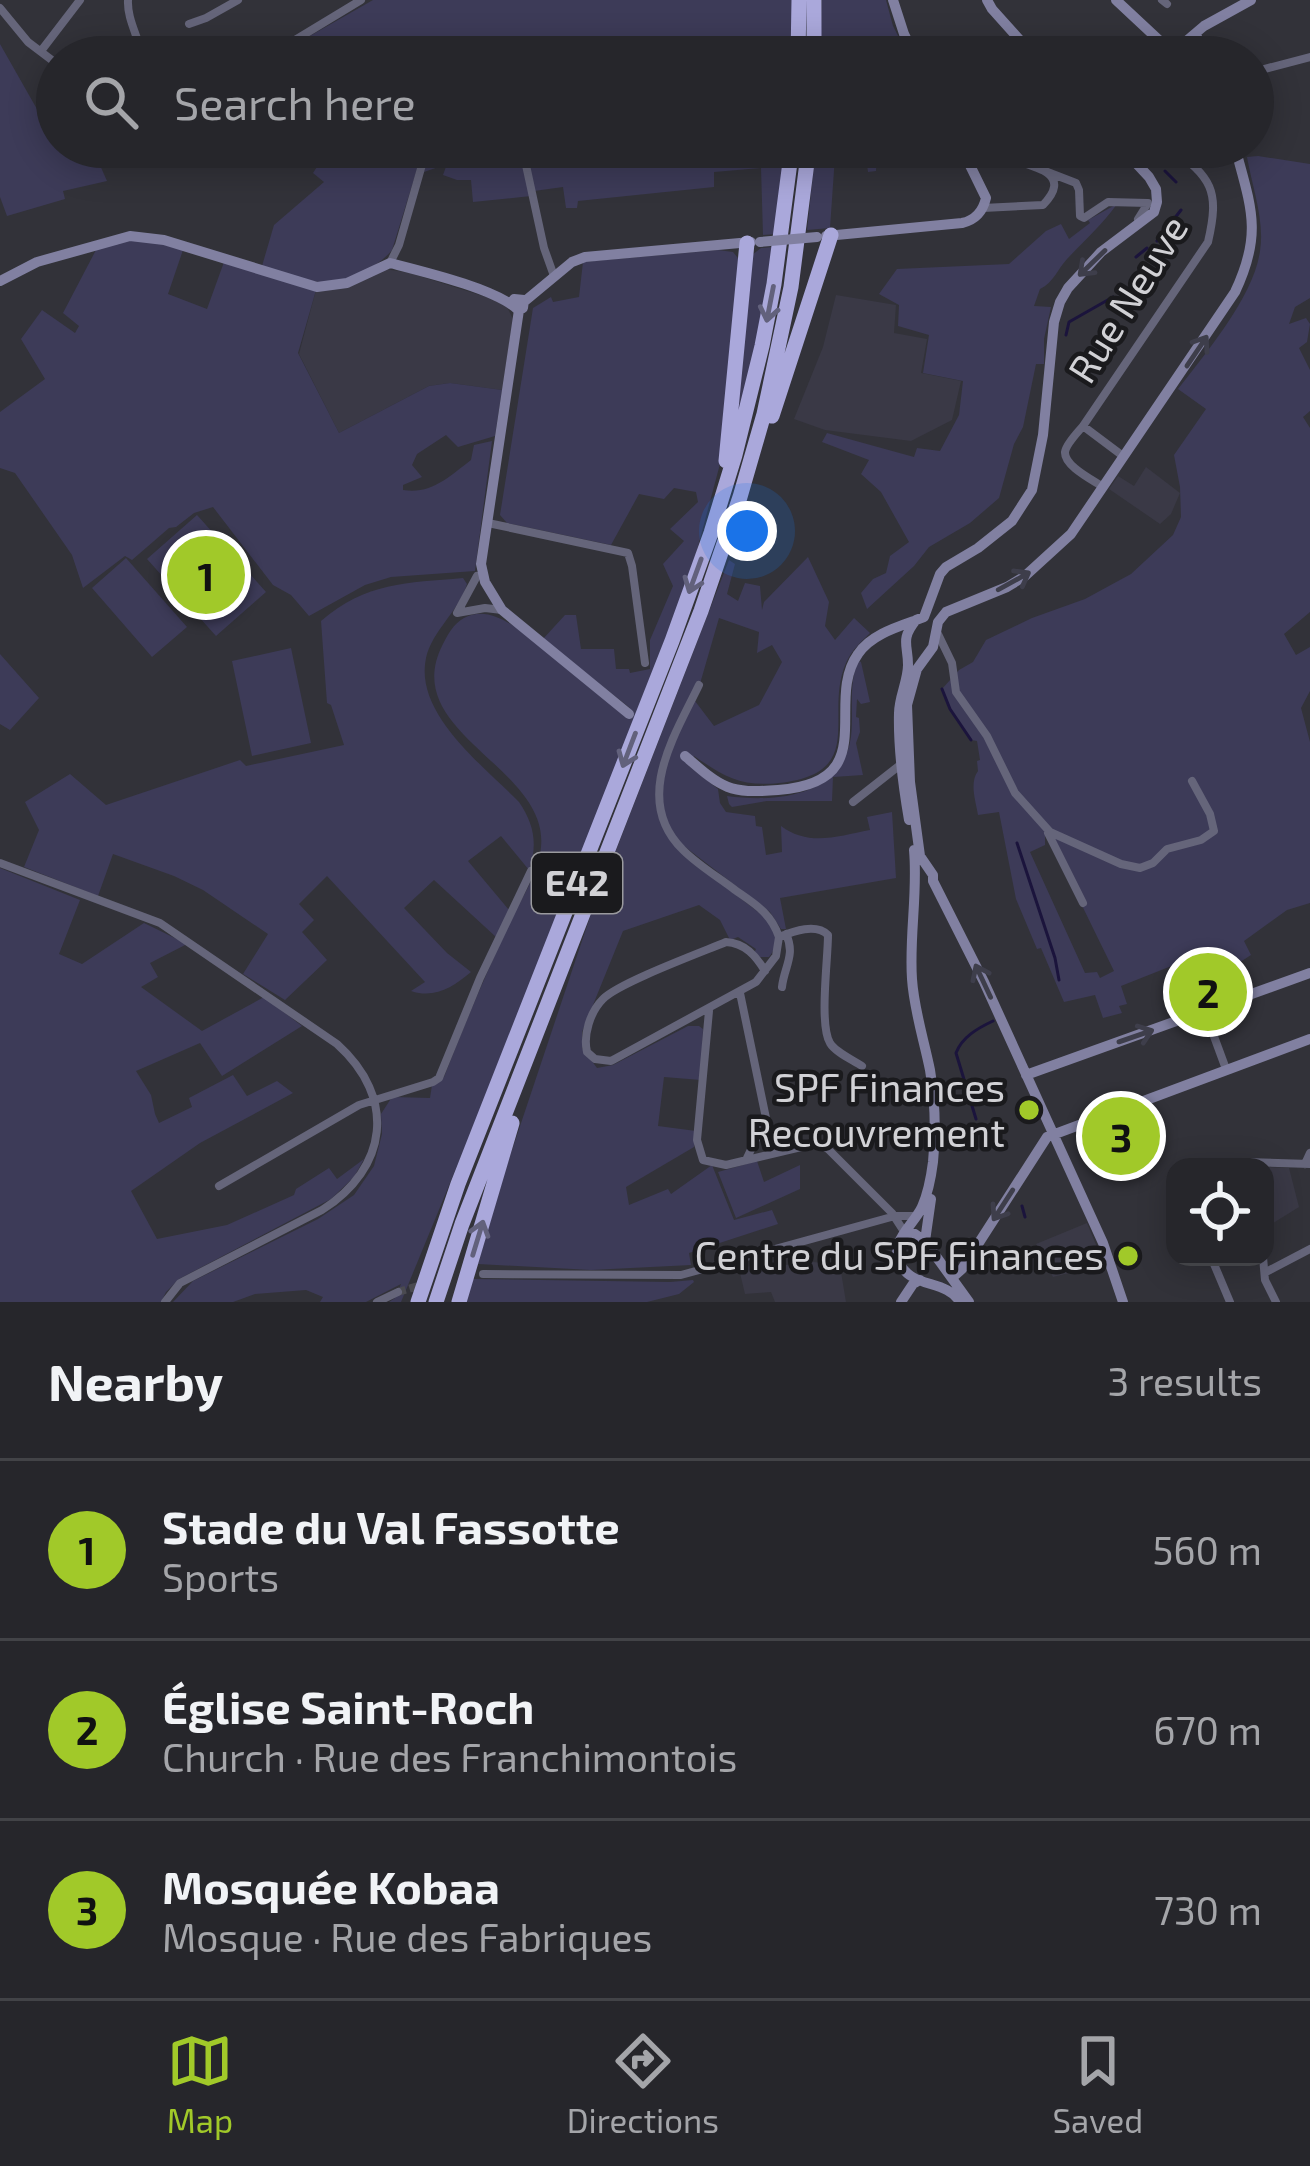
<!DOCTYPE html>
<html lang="en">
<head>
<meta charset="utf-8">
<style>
  :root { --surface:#26262b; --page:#323237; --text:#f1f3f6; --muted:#a4a5a9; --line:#424347; --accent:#a1c929 }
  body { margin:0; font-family:"Exo 2",sans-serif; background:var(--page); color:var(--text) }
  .controls { position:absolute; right:36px; bottom:36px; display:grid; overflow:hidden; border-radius:24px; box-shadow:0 6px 30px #0003 }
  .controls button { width:108px; height:108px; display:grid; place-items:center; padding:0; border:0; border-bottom:3px solid var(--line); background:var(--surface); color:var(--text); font:60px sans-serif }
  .you { position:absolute; left:747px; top:531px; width:42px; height:42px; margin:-30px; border:9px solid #fff; border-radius:50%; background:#1a73e8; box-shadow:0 0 0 18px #1a73e833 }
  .badge { display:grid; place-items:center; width:78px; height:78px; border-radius:50%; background:var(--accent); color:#111; font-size:39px; font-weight:700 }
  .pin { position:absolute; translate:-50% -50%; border:6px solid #fff; box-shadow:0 3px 12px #0006 }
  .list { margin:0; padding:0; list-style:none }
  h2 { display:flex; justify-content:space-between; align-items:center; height:156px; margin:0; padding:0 48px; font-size:51px }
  h2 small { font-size:39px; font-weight:400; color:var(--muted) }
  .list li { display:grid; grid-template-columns:78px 1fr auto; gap:36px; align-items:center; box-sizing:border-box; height:180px; padding:0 48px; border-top:3px solid var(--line) }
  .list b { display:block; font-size:45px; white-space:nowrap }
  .list p { margin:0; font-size:39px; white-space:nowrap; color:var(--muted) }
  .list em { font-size:39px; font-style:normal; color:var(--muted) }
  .icon { flex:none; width:66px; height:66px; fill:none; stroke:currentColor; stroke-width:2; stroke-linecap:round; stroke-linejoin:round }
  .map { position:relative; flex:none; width:1310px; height:1302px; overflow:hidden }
  .search { position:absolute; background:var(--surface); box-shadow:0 6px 30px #0003; left:36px; right:36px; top:36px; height:132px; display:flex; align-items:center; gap:30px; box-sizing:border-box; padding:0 42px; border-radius:66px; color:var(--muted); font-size:45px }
  .sheet { height:696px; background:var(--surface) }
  nav { display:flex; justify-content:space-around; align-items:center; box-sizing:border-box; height:168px; border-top:3px solid var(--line); background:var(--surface); font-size:33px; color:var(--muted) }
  nav a { display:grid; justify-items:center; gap:6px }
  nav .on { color:var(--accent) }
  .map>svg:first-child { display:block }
  .built { fill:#3a3946 }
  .green { fill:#3d3b58; fill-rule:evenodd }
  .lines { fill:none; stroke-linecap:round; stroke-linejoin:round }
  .stream { stroke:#1b143c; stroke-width:3 }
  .street-tunnel { stroke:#4a4a50; stroke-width:8; stroke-dasharray:8 4; stroke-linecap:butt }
  .street { stroke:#65657a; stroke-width:8 }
  .secondary { stroke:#8180a1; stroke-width:10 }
  .highway { stroke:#aaa8db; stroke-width:15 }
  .secondary-bridge { stroke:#8180a1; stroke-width:10 }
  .oneway { stroke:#3e3e4b }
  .oneway2 { stroke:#62617c }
  .poi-dot { fill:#a1c929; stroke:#1a1a1d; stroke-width:4.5 }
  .labels { text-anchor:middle; stroke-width:9; stroke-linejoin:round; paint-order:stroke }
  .shield { fill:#1a1a1d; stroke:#9a9a9e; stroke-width:3 }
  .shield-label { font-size:36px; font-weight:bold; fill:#d1d1d5 }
  .street-label { font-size:39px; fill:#d1d1d5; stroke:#1a1a1d }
  .poi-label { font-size:39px; fill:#d1d1d5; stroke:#1a1a1d; text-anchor:end }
</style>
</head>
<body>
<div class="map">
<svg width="1310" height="1302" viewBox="0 0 1310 1302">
  <rect width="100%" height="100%" fill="#323239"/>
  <path class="built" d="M385 269 410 273 505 303 513 319 502 390 450 383 429 386 339 433 299 354 316 290Z
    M836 295 896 305 894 333 927 339 921 373 961 381 952 420 911 441 825 430 794 419 823 347Z
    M1146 467 1180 493 1171 514 1160 524 1109 489 1118 476 1134 486Z
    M1265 1167 1289 1168 1299 1207 1265 1228Z
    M1087 1223 1104 1264 1053 1277 1036 1244Z
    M781 1258 785 1265 814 1262 840 1266 846 1302H775L771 1292 745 1294 739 1269Z"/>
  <path class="green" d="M373 0H792V57H273Z
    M822 0H886L893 26 909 57H885L873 37 857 49 856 57H820Z
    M0 44 42 118 57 112V147H92L107 181 63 191 65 199 7 216 0 197Z
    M330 147H420L419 163 392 250C383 261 372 267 359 274 322 291 298 278 262 266L274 225 324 182 313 173Z
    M429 147H519L531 196 473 202 471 180H457L443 175 447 164 424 172Z
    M540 147H785L776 234 763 235 761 168 714 172V187L578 201 577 208H566L563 187 534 191 529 162 537 155Z
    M816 147H877L876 171 868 172 865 148 835 156 830 228 807 230Z
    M1258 156 1310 164V298L1295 307 1289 324 1306 318 1310 324 1307 342 1299 348 1310 370V411L1303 417 1310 428V612L1284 634 1296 655 1310 647V691L1301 708 1310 742V903L1287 910 1244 941 1251 955 1217 977 1194 973 1174 965 1121 986 1127 1004 1119 1006 1122 1013 1103 1018 1095 995 1064 1002 1041 948 1037 949 1016 899 999 812 978 815C976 802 969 783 978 771L977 761 980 760 977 741 971 740C960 724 947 707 942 689L959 670 973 662 986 640 1032 618 1085 599 1131 574 1173 535 1181 517 1180 487 1174 455 1206 409 1178 389C1206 353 1254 296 1260 251 1265 221 1252 186 1247 157ZM1045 830 1114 971 1100 978 1097 972 1085 973 1030 852 1045 845Z
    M1117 204C1102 225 1085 240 1067 259 1057 270 1054 282 1040 289L1034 306 1051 307 1044 339V364H1036L1023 427 1014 444 999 498 970 523 929 547 914 566 867 609 861 593 873 579 886 573 890 556 909 542 881 492 861 474 869 460 822 442 827 433 914 457 917 448 940 451 959 415 963 381 923 373 929 335 898 326 899 305 879 294 897 269 1009 264 1046 231 1061 224 1069 239 1090 223 1088 220Z
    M124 241H151L183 250 168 294 207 309 224 262 316 290 298 353 339 433 429 386 450 383 502 390 495 436 458 447 446 435 417 454 412 465 422 477 403 485V490C431 495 450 476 471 460L474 445 492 441 475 571 391 577 365 585 309 616 291 595 273 585 213 507 194 513 176 527 169 528 132 560 125 556 83 588 72 555 15 473 0 468V412L45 379 21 339 42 310 75 333 79 326 63 313 97 248Z
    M773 247 754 356 733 439 752 255 761 248Z
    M718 250 733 252 742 263 724 449 696 554 674 617 508 1042 401 1302H389L395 1298 401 1284 366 1302H320L323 1297 306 1290 255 1294 233 1302H173L193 1281 318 1219 354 1195 374 1166 382 1134 381 1114 392 1097 430 1098 432 1085 444 1077C464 1025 486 974 509 924 520 901 539 873 541 847 549 767 399 733 442 646 447 636 453 624 464 618 483 608 500 618 516 627L627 716 630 708 543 639 565 615H576L581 649H614L616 669H629L630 673 650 669V640L673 586 663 564 684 541 670 529 698 502 696 492 674 488 664 499 639 494 611 545 507 523 500 515 533 308 551 297 553 302 579 297 583 262Z
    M197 515 266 592 216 636 147 559Z
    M808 557 829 602 825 626 835 640 854 618 870 633C861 642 851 651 846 663 823 715 869 773 779 783 741 787 725 777 694 756L689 766 718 789 720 803 726 812 755 816 756 826 762 827 766 855 782 852 781 826C809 847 838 836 870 830L867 817 892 812 896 878 780 898 786 929H781L770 912 680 843 670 830 657 798 679 851 770 921C776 934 779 945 769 957H760L754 953 756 949 738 937 730 940 720 920 699 905 623 931 582 1032V1048L597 1068 613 1065 688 1026H699L703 1029 701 1080 664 1077 658 1126 696 1131 694 1147 626 1187 629 1205 668 1189 671 1194 712 1165 734 1220 772 1210 778 1224 689 1253 691 1265 591 1270 478 1264 504 1174 590 917 729 560 735 564 727 594 738 601 745 583 760 586 762 610 764 602ZM719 618 759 632 757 653 772 645 782 662 759 705 714 726 695 701Z
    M126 558 187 627 152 657 92 588Z
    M463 578 467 584C459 611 432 631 426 658 414 714 484 766 519 802 534 824 538 844 529 870L501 836 468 861 509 910 496 937 434 880 404 908 447 953 471 972C453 987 435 999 411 991L425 982 327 876 299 904 314 920 302 932 327 960 285 1000 243 974 268 934 203 890 174 876 113 854 98 896 24 867 39 830 25 802 70 774 106 805 240 760 246 766 344 745 331 705 327 703 321 621C366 582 407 583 463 578Z
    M291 648 311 743 252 756 232 661Z
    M0 654 39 698 10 730 0 724Z
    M858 661 861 662 870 702 861 704 857 699 856 717 859 718 860 732 856 743 863 775 833 777 832 801H767L732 807 729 804 727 796C777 803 842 796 851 737 854 711 848 685 858 661Z
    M0 868 80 900 59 954 82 964 144 923 187 944 150 963 158 977 141 987 202 1031 264 997 302 1026 222 1076 200 1043 136 1071 151 1095 155 1114 159 1123 192 1107 189 1098 233 1075 247 1096 277 1081 293 1093 200 1143 131 1191 157 1239 227 1225 294 1195 296 1189 329 1168 337 1179 364 1159 354 1177 331 1199 179 1279 166 1292 161 1302H0Z
    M757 1161 764 1182 800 1165V1189L736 1218 718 1172Z
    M473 1279 670 1282 693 1280 694 1282 679 1294 647 1302H466Z"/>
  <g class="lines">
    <path class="stream" d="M1165 171 1176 182
      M1157 241 1181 210
      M1136 257 1147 248
      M1066 335 1069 322 1113 297
      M942 689 950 709 971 740
      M1017 843 1055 958 1059 980
      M976 1119 956 1053C962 1037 978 1028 993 1021
      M1022 1206 1025 1217"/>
    <path class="street-tunnel" d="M398 1292 425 1284"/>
    <path class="street" d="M128 0C127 20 139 37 142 57
      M1162 0 1167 4
      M0 8 28 42 57 64
      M189 24 206 18 238 0
      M41 51 80 0
      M267 57 361 0
      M1253 72 1310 57
      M524 156 544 248 554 276
      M1045 171 1076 183 1079 190 1080 216 1084 218 1108 202 1148 203 1138 219
      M983 208 1043 205C1081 166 1012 164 993 154
      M390 263 399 245 424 158V147
      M1083 426 1208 242C1220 190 1212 178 1170 147
      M1103 487C1093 480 1064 466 1065 452 1066 444 1078 432 1083 426L1123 456
      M488 523 628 553 632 566 645 663
      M477 576 457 613 485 608 502 610
      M938 634 952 663 956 692 987 736 1015 793 1050 832 1121 864 1140 868 1153 863 1167 849 1201 840 1214 831 1210 814 1192 781
      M699 685C675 735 632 800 683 850 698 865 718 877 735 890 755 904 771 913 779 937
      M853 802 900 765
      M1048 833 1083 903
      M0 863 160 923 337 1044C397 1098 388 1168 322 1210L180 1283 165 1302
      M779 937C794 931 816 923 828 935 828 959 819 1025 830 1043 835 1052 853 1060 862 1066
      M765 971C756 956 745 943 726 942 702 952 618 983 603 999 590 1012 583 1035 587 1052L595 1059 611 1061 756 982 776 956 779 937
      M782 987C784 967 796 955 786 934
      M740 993 766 1118 747 1158
      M709 1011 697 1140 703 1160 726 1165 818 1143 828 1149 892 1213 905 1233
      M1205 1012 1226 1069
      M1305 1164 1310 1153
      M1238 1167 1246 1162 1310 1164
      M219 1186 359 1105 433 1082 439 1078 480 978 531 871
      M1211 1257 1230 1302
      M1263 1257 1265 1280 1276 1302
      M1266 1272 1310 1249
      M483 1274 681 1275 895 1216H916
      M377 1302 398 1292"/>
    <path class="secondary" d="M893 0 904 34 915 57
      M987 0 992 9 1035 57
      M1116 0 1177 57
      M1197 33 1196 47 1202 57
      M1164 43H1184L1204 26 1251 0
      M826 236 962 223C976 220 983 211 986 198L961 147
      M0 281 37 262 130 236 164 240 317 287 347 283 390 263C421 271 497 289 518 310L523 308 524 300 514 299
      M525 301 572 262 585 257 751 242
      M519 310 481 564 485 582 502 610 629 714
      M685 756C722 788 728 794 778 790 884 782 823 703 858 654 870 636 894 628 914 621
      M909 820C903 785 898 749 899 713 899 697 908 681 908 665 908 644 900 640 916 620L924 617 940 574 946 567 978 548 1012 521 1032 490 1043 435 1054 322 1060 302 1068 288 1101 252 1154 212 1157 202 1156 189 1149 177 1121 147
      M914 850C918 893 909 936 912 979 914 1010 924 1040 930 1070 935 1100 936 1132 933 1162 931 1178 928 1193 922 1207 913 1226 889 1241 900 1264 913 1289 946 1279 960 1302
      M1026 1075 1310 973
      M905 1233 915 1234 925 1241 969 1302
      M925 1241 931 1199
      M953 1277 962 1269 1047 1137 1310 1039
      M901 1302 913 1284 920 1280
      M1123 1302 1103 1243 984 982 933 881V875L920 856 910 782 907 705 917 669 933 647 938 622 946 612 1007 587 1025 576 1071 534 1235 292C1263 233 1251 207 1235 147"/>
    <path class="highway" d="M814 0V57
      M798 57 799 0
      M772 416 831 235
      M726 461 747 243
      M418 1302 458 1184 672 641 711 533 735 455 762 346 774 284 792 147
      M436 1302 462 1224 701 611 740 497 764 414 791 287 809 147
      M459 1302 512 1123"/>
    <path class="secondary-bridge" d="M760 242 817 237"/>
  </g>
  <defs><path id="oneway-shaft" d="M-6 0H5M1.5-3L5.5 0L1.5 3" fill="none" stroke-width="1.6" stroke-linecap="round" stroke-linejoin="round" transform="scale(3)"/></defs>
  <g class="oneway">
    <use href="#oneway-shaft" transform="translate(1092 263) rotate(136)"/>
    <use href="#oneway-shaft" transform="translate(1197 351) rotate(-56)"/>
    <use href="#oneway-shaft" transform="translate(1014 581) rotate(-29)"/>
    <use href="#oneway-shaft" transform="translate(983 981) rotate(-115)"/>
    <use href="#oneway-shaft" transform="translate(1136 1036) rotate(-19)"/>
    <use href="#oneway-shaft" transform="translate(1003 1205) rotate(123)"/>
  </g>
  <g class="oneway2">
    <use href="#oneway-shaft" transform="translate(770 304) rotate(101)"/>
    <use href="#oneway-shaft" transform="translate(695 576) rotate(110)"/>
    <use href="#oneway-shaft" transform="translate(629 750) rotate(111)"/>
    <use href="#oneway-shaft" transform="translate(478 1238) rotate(-73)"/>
  </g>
  <g class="poi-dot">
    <circle cx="1029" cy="1110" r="12"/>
    <circle cx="1128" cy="1256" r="12"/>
  </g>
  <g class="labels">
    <rect class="shield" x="532" y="853" width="90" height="60" rx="9"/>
    <g class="shield-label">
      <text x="577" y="896">E42</text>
    </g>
    <g class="street-label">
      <text transform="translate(1128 299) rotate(-58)" y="14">Rue Neuve</text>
    </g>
    <g class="poi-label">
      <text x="1005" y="1102">SPF Finances<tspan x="1005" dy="45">Recouvrement</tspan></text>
      <text x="1104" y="1270">Centre du SPF Finances</text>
    </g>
  </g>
</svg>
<div class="controls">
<button><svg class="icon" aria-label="locate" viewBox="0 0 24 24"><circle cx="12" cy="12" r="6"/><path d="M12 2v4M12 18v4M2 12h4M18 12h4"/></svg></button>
</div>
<div class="you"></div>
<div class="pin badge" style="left:206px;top:575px">1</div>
<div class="pin badge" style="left:1208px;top:992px">2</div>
<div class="pin badge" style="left:1121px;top:1136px">3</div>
<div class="search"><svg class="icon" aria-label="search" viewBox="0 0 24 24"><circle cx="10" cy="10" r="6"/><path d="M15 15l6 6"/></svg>Search here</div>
</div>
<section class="sheet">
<h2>Nearby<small>3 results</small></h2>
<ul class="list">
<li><span class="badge">1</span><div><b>Stade du Val Fassotte</b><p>Sports</p></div><em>560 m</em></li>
<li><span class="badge">2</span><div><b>Église Saint-Roch</b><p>Church · Rue des Franchimontois</p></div><em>670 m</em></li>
<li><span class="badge">3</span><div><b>Mosquée Kobaa</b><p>Mosque · Rue des Fabriques</p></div><em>730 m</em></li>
</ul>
</section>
<nav>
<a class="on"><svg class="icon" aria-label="map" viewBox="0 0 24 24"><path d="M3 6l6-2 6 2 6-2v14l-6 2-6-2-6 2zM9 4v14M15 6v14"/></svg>Map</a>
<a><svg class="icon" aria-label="directions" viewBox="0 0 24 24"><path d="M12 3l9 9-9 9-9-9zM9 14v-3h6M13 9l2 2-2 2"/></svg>Directions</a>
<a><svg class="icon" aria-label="saved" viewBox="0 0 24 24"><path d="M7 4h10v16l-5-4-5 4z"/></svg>Saved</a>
</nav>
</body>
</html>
